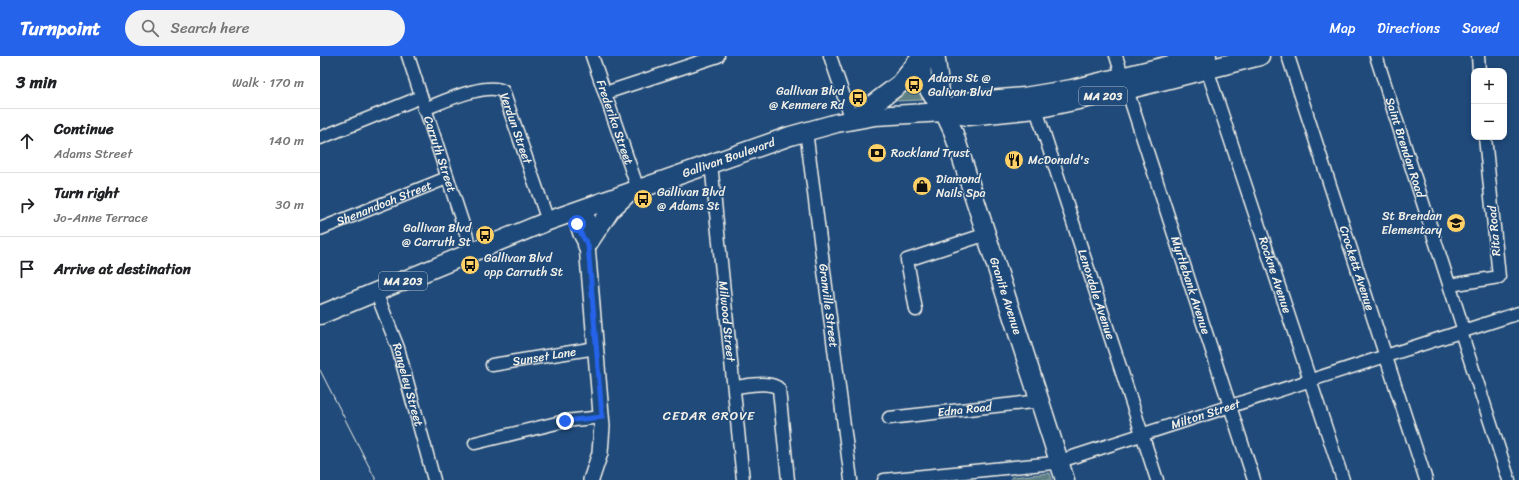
<!DOCTYPE html>
<html lang="en">
<head>
<meta charset="utf-8">
<style>
  :root { --surface:#fff; --page:#f2f2f2; --text:#202124; --muted:#757577; --line:#e0e0e0; --accent:#2563eb }
  body { margin:0; font-family:Sriracha,sans-serif; background:var(--page); color:var(--text) }
  .controls { position:absolute; right:12px; top:12px; display:grid; overflow:hidden; border-radius:8px; box-shadow:0 2px 6px #0003 }
  .controls button { width:36px; height:36px; display:grid; place-items:center; padding:0; border:0; border-bottom:1px solid var(--line); background:var(--surface); color:var(--text); font:20px sans-serif }
  .stop { position:absolute; width:12px; height:12px; margin:-9px; border:3px solid #2563eb; border-radius:50%; background:#fff }
  .stop.end { background:#2563eb; border-color:#fff; box-shadow:0 1px 4px #0008 }
  .list { margin:0; padding:0; list-style:none }
  h2 { display:flex; justify-content:space-between; align-items:center; height:52px; margin:0; padding:0 16px; font-size:17px }
  h2 small { font-size:13px; font-weight:400; color:var(--muted) }
  .list li { display:grid; grid-template-columns:26px 1fr auto; gap:12px; align-items:center; box-sizing:border-box; height:64px; padding:0 16px; border-top:1px solid var(--line) }
  .list b { display:block; font-size:15px; white-space:nowrap }
  .list p { margin:0; font-size:13px; white-space:nowrap; color:var(--muted) }
  .list em { font-size:13px; font-style:normal; color:var(--muted) }
  .icon { flex:none; width:22px; height:22px; fill:none; stroke:currentColor; stroke-width:2; stroke-linecap:round; stroke-linejoin:round }
  .map { position:relative; flex:none; width:1199px; height:424px; overflow:hidden }
  header { display:flex; align-items:center; gap:24px; box-sizing:border-box; height:56px; padding:0 20px; background:var(--accent); color:#fff }
  header strong { font-size:19px }
  nav { display:flex; gap:22px; margin-inline-start:auto; font-size:14px }
  .search { width:280px; height:36px; background:var(--page); display:flex; align-items:center; gap:10px; box-sizing:border-box; padding:0 14px; border-radius:22px; color:var(--muted); font-size:15px }
  main { display:flex }
  aside { flex:1; background:var(--surface) }
  .map>svg:first-child { display:block }
  .green { fill:#5f8185; stroke:#aab9b6 }
  .lines { fill:none; stroke-linecap:round; stroke-linejoin:round }
  .minor-casing { stroke:#f4f1e8; stroke-width:15 }
  .major-casing { stroke:#f4f1e8; stroke-width:18 }
  .highway-casing { stroke:#f4f1e8; stroke-width:21 }
  .minor { stroke:#1f4a7a; stroke-width:12 }
  .major { stroke:#1f4a7a; stroke-width:15 }
  .highway { stroke:#1f4a7a; stroke-width:18 }
  .tram { stroke:#f4f1e8; stroke-width:1 }
  .route { stroke:#2563eb; stroke-width:5 }
  .labels { text-anchor:middle; stroke-width:3; stroke-linejoin:round; paint-order:stroke }
  .shield { fill:#1f4a7a; stroke:#b4bfc7; stroke-width:1 }
  .shield-label { font-size:11px; font-weight:bold; fill:#f4f1e8 }
  .poi-label { font-size:12px; fill:#f4f1e8; stroke:#1f4a7a; text-anchor:start }
  .street-label { font-size:12px; fill:#f4f1e8; stroke:#1f4a7a }
  .neighbourhood-label { font-size:13px; letter-spacing:1px; fill:#f4f1e8; stroke:#1f4a7a }
</style>
</head>
<body>
<header>
<strong>Turnpoint</strong>
<div class="search"><svg class="icon" aria-label="search" viewBox="0 0 24 24"><circle cx="10" cy="10" r="6"/><path d="M15 15l6 6"/></svg>Search here</div>
<nav><a>Map</a><a>Directions</a><a>Saved</a></nav>
</header>
<main>
<aside>
<h2>3 min<small>Walk · 170 m</small></h2>
<ul class="list">
<li><svg class="icon" aria-label="ahead" viewBox="0 0 24 24"><path d="M12 20V5M6 11l6-6 6 6"/></svg><div><b>Continue</b><p>Adams Street</p></div><em>140 m</em></li>
<li><svg class="icon" aria-label="right" viewBox="0 0 24 24"><path d="M7 20v-9h11M14 6l5 5-5 5"/></svg><div><b>Turn right</b><p>Jo-Anne Terrace</p></div><em>30 m</em></li>
<li><svg class="icon" aria-label="arrive" viewBox="0 0 24 24"><path d="M6 21V4h12l-3 4 3 4H6"/></svg><div><b>Arrive at destination</b></div></li>
</ul>
</aside>
<div class="map">
<svg width="1199" height="424" viewBox="0 0 1199 424">
  <rect width="100%" height="100%" fill="#1f4a7a"/>
  <filter id="ink" filterUnits="userSpaceOnUse"><feTurbulence type="fractalNoise" baseFrequency=".025" numOctaves="2"/><feDisplacementMap in="SourceGraphic" scale="8" xChannelSelector="R" yChannelSelector="G"/><feConvolveMatrix kernelMatrix="1 2 1 2 8 2 1 2 1" color-interpolation-filters="sRGB"/></filter>
  <g filter="url(#ink)">
    <path class="green" d="M595 20 602 41 601 44 578 45 574 43Z
      M730 417 732 424H691V421Z"/>
    <g class="lines">
      <g class="minor-casing">
        <g id="minor">
          <path id="s1" d="M88 0 152 196"/>
          <path id="s2" d="M272 0 318 133"/>
          <path d="M510 0 532 64"/>
          <path id="s3" d="M796 0 934 424"/>
          <path id="s4" d="M968 0 1106 424"/>
          <path id="s5" d="M1056 0 1144 275"/>
          <path d="M1158 0 1159 15"/>
          <path id="s6" d="M887 13 1023 424"/>
          <path d="M285 37 398 0"/>
          <path id="s7" d="M104 53C123 46 165 26 183 35L228 165"/>
          <path id="s8" d="M716 53 837 424"/>
          <path id="s9" d="M486 75 531 424"/>
          <path d="M0 82 101 41"/>
          <path id="s10" d="M391 107 423 424"/>
          <path id="s11" d="M0 173 127 122"/>
          <path d="M1130 229 1179 221 1165 81"/>
          <path id="s12" d="M56 236 78 292 114 424"/>
          <path d="M596 254 587 204 667 178"/>
          <path d="M1141 276 1189 424"/>
          <path id="s13" d="M172 309 276 292"/>
          <path d="M415 331C426 330 450 324 459 333L468 424"/>
          <path id="s14" d="M569 362 721 345"/>
          <path d="M155 387 245 365 282 361"/>
          <path id="s15" d="M564 424 734 407 1199 257"/>
        </g>
      </g>
      <g class="major-casing">
        <path id="major" d="M605 0C599 27 607 36 624 56
          M617 0 624 56
          M265 152 270 176 267 189 282 370 280 397 271 424
          M254 156 261 178 267 189"/>
      </g>
      <g class="highway-casing">
        <g id="highway">
          <path id="s16" d="M624 56 633 75 745 424"/>
          <path d="M624 56 644 46 704 41 752 33 887 0"/>
          <path d="M536 61 580 28 602 0"/>
          <path d="M267 189 291 153 305 140"/>
          <path id="s17" d="M0 259 228 165 470 80 517 67 555 60 624 56 648 60 716 53 806 34 940 0"/>
        </g>
      </g>
      <use href="#minor" class="minor"/>
      <use href="#major" class="major"/>
      <use href="#highway" class="highway"/>
      <path class="tram" d="M0 314 56 424"/>
    </g>
  </g>
  <g class="lines" filter="url(#ink)">
    <path class="route" d="M245 365 282 361 268 189 261 178 257 168"/>
  </g>
  <defs>
    <g id="bus-disc" transform="scale(1)"><circle r="9.5" fill="#ffd166" stroke="#1f4a7a"/><path d="M-5-6H5V4H4V6H2V4H-2V6H-4V4H-5ZM-3.5-4V0h7V-4ZM-3.5 1.2v1.5H-2V1.2ZM2 1.2v1.5H3.5V1.2Z" fill="#111"/></g>
    <g id="bank-disc" transform="scale(1)"><circle r="9.5" fill="#ffd166" stroke="#1f4a7a"/><path d="M-6-4H6V4H-6ZM0-2.3a2.3 2.3 0 1 0 0 4.6a2.3 2.3 0 1 0 0-4.6Z" fill="#111"/></g>
    <g id="restaurant-disc" transform="scale(1)"><circle r="9.5" fill="#ffd166" stroke="#1f4a7a"/><path d="M-5-6h1v4h1v-4h1v4h1v-4h1v5L-1.5 .5V6h-2V.5L-5-1ZM5-6V6H3V1.5H1.5Q1.5-4 5-6Z" fill="#111"/></g>
    <g id="shop-disc" transform="scale(1)"><circle r="9.5" fill="#ffd166" stroke="#1f4a7a"/><path d="M-5-2.5h2.3a2.7 3.5 0 0 1 5.4 0H5L5.5 6h-11ZM-1.5-2.5h3a1.5 2.3 0 0 0-3 0Z" fill="#111"/></g>
    <g id="school-disc" transform="scale(1)"><circle r="9.5" fill="#ffd166" stroke="#1f4a7a"/><path d="M0-5L7-2L0 1L-7-2ZM-4 1L0 2.5L4 1V4Q0 6-4 4Z" fill="#111"/></g>
  </defs>
  <g fill-rule="evenodd">
    <use href="#bus-disc" x="594" y="29"/>
    <use href="#bus-disc" x="538" y="42"/>
    <use href="#bank-disc" x="557" y="97"/>
    <use href="#restaurant-disc" x="694" y="104"/>
    <use href="#shop-disc" x="602" y="130"/>
    <use href="#bus-disc" x="323" y="143"/>
    <use href="#school-disc" x="1136" y="167"/>
    <use href="#bus-disc" x="165" y="179"/>
    <use href="#bus-disc" x="150" y="209"/>
  </g>
  <g class="labels">
    <g class="shield">
      <rect x="759" y="31" width="48" height="18" rx="3"/>
      <rect x="59" y="216" width="48" height="18" rx="3"/>
    </g>
    <g class="shield-label">
      <text x="783" y="44">MA 203</text>
      <text x="83" y="229">MA 203</text>
    </g>
    <g class="poi-label">
      <text x="608" y="26">Adams St @<tspan x="608" dy="14">Galivan Blvd</tspan></text>
      <text x="524" y="39" text-anchor="end">Gallivan Blvd<tspan x="524" dy="14">@ Kenmere Rd</tspan></text>
      <text x="571" y="101">Rockland Trust</text>
      <text x="708" y="108">McDonald's</text>
      <text x="616" y="127">Diamond<tspan x="616" dy="14">Nails Spa</tspan></text>
      <text x="337" y="140">Gallivan Blvd<tspan x="337" dy="14">@ Adams St</tspan></text>
      <text x="1122" y="164" text-anchor="end">St Brendan<tspan x="1122" dy="14">Elementary</tspan></text>
      <text x="151" y="176" text-anchor="end">Gallivan Blvd<tspan x="151" dy="14">@ Carruth St</tspan></text>
      <text x="164" y="206">Gallivan Blvd<tspan x="164" dy="14">opp Carruth St</tspan></text>
    </g>
    <g class="street-label">
      <text dy="4" stroke="none"><textPath href="#s2" startOffset="70">Frederika Street</textPath></text>
      <text dy="4" stroke="none"><textPath href="#s7" startOffset="122">Verdun Street</textPath></text>
      <text dy="4" stroke="none"><textPath href="#s5" startOffset="96">Saint Brendan Road</textPath></text>
      <text dy="4" stroke="none"><textPath href="#s1" startOffset="103">Carruth Street</textPath></text>
      <text dy="4" stroke="none"><textPath href="#s17" startOffset="438">Gallivan Boulevard</textPath></text>
      <text dy="4" stroke="none"><textPath href="#s11" startOffset="69">Shenandoah Street</textPath></text>
      <text transform="translate(1174 175) rotate(-95)" y="4">Rita Road</text>
      <text dy="4" stroke="none"><textPath href="#s4" startOffset="223">Crockett Avenue</textPath></text>
      <text dy="4" stroke="none"><textPath href="#s6" startOffset="217">Rockne Avenue</textPath></text>
      <text dy="4" stroke="none"><textPath href="#s3" startOffset="241">Myrtlebank Avenue</textPath></text>
      <text dy="4" stroke="none"><textPath href="#s8" startOffset="195">Lenoxdale Avenue</textPath></text>
      <text dy="4" stroke="none"><textPath href="#s16" startOffset="194">Granite Avenue</textPath></text>
      <text dy="4" stroke="none"><textPath href="#s9" startOffset="176">Granville Street</textPath></text>
      <text dy="4" stroke="none"><textPath href="#s10" startOffset="159">Milwood Street</textPath></text>
      <text dy="4" stroke="none"><textPath href="#s13" startOffset="53">Sunset Lane</textPath></text>
      <text dy="4" stroke="none"><textPath href="#s12" startOffset="98">Rangeley Street</textPath></text>
      <text dy="4" stroke="none"><textPath href="#s14" startOffset="76">Edna Road</textPath></text>
      <text dy="4" stroke="none"><textPath href="#s15" startOffset="330">Milton Street</textPath></text>
    </g>
    <g class="neighbourhood-label">
      <text x="389" y="364">CEDAR GROVE</text>
    </g>
  </g>
</svg>
<div class="controls">
<button>+</button>
<button>−</button>
</div>
<div class="stop" style="left:257px;top:168px"></div>
<div class="stop end" style="left:245px;top:365px"></div>
</div>
</main>
</body>
</html>
